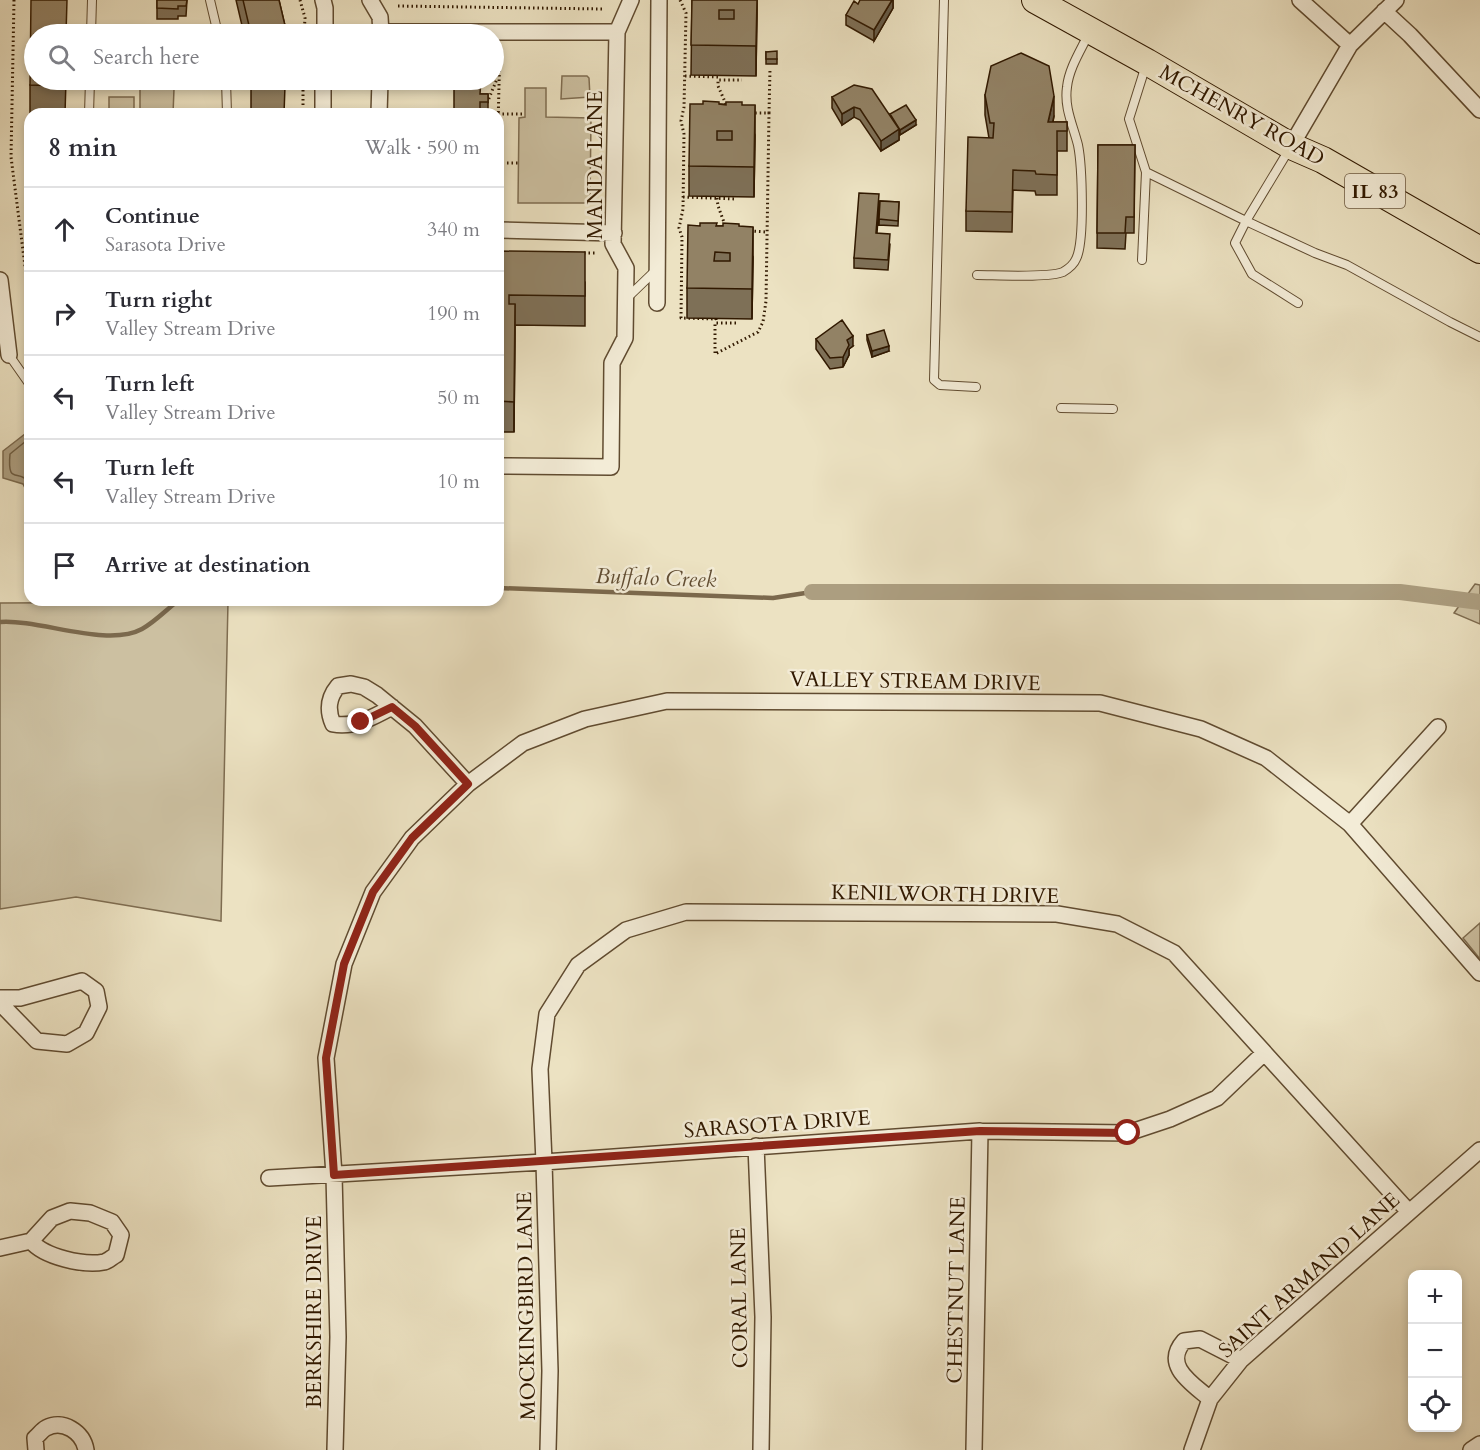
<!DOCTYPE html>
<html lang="en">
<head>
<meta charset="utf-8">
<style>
  :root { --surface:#fff; --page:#f7f7f7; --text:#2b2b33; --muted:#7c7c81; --line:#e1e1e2 }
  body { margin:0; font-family:Cardo,serif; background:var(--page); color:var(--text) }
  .controls { position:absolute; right:18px; bottom:18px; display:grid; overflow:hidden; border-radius:12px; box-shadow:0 3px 9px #0003 }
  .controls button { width:54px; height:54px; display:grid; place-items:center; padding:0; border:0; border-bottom:2px solid var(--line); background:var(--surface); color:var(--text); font:30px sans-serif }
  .stop { position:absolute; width:18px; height:18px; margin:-14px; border:4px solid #8f2418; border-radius:50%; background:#fff }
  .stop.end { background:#8f2418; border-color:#fff; box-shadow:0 2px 6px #0008 }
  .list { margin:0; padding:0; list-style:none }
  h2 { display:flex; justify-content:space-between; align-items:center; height:78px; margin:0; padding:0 24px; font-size:26px }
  h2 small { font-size:20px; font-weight:400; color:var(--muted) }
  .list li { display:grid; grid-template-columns:39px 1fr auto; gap:18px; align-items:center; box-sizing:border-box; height:84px; padding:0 24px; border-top:2px solid var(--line) }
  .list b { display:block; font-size:22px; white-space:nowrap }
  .list p { margin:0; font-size:20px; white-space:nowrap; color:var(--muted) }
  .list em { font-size:20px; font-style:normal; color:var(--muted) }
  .icon { flex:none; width:33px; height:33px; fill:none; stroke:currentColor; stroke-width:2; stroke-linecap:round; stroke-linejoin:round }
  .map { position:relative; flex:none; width:1480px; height:1450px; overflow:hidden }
  .search { position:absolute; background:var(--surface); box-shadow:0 3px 9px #0003; left:24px; top:24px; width:480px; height:66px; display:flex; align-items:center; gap:15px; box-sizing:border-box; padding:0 21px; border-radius:33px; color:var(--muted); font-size:22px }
  .panel { position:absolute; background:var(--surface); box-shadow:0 3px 9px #0003; left:24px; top:108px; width:480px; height:498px; border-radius:18px }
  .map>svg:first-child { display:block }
  .green { fill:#ccc0a1; stroke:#7e6c50; stroke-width:1.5 }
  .water { fill:#ac9e80; stroke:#7b694d; stroke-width:1.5 }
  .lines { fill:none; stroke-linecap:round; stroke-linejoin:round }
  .shore { stroke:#6e5c40; stroke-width:1.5 }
  .stream { stroke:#7b694d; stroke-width:4.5 }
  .canal { stroke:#ac9e80; stroke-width:16 }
  .service-casing { stroke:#604b30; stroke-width:10 }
  .minor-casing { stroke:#604b30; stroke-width:18 }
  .primary-casing { stroke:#311900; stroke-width:28 }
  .path { stroke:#311900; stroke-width:3; stroke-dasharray:1.5 3; stroke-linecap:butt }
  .service { stroke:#f3ecd7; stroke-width:8 }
  .minor { stroke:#f3ecd7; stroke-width:15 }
  .primary { stroke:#ece2c2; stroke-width:26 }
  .wall { fill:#7e7057; stroke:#311900; stroke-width:1.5 }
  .shaded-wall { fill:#665b47; stroke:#311900; stroke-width:1.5 }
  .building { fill:#928265; stroke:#311900; stroke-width:1.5; fill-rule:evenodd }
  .route { stroke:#8f2418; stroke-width:8 }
  .labels { text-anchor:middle; stroke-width:5; stroke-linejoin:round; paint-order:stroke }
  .shield { fill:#f3ecd7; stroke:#6b5840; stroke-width:1.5 }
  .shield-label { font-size:20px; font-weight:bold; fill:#311900 }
  .street-label { font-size:21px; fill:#311900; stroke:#f3ecd7 }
  .water-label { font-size:22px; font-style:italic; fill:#624e33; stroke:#f3ecd7 }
</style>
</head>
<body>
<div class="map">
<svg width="1480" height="1450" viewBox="0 0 1480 1450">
  <rect width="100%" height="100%" fill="#ece2c2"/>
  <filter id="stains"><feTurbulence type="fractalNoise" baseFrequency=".00333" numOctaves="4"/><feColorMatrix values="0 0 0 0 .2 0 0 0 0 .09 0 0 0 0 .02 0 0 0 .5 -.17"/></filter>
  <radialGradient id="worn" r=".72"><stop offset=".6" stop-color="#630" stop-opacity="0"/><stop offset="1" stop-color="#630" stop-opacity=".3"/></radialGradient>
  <path class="green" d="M562 76H587L589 78 590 97 561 99Z
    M140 88 174 89 173 114H140Z
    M525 88H546V117L591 118 590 203H518L519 118 525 117Z
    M109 97H134V114H109Z
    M1475 584 1480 585V624L1454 613Z
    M228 602 221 921 76 897 0 909V603Z
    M1480 923V959L1463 938Z"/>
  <path class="water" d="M25 434H30V498L23 484 3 478V451Z"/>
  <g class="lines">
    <path class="shore" d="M30 440 26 441 10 454C7 487 19 467 30 484"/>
    <path class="stream" d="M498 588 773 598 812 592
      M0 622C40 619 107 648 142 629 155 622 167 609 179 600"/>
    <path class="canal" d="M812 592H1400L1480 602"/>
    <g class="service-casing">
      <path id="service" d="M210 0 218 34
        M944 0 934 380 940 385 976 387
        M91 34 92 0
        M1146 65 1129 119 1146 172 1246 221 1235 243 1252 274 1298 303
        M226 80 227 114
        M89 114 90 80
        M1290 148 1246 221 1315 253 1347 265 1450 322 1480 337
        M1142 260 1146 172
        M977 275C995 275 1049 278 1063 272 1068 269 1074 264 1076 259 1085 242 1082 165 1078 145 1073 125 1064 108 1067 87 1069 68 1081 50 1089 33
        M627 298 655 271
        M9 355 30 385
        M1061 408 1113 409"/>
    </g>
    <g class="minor-casing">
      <path id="minor" d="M323 0 325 8V34
        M370 0 380 17 381 34
        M1300 0 1350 45
        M1384 11 1410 35 1480 110
        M381 32H617
        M323 114V80
        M379 114 380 80
        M1291 146 1350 45 1396 0
        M498 230 614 233
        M0 280 9 355
        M657 303 659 0
        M498 466 611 467 612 363 625 338 626 268 613 244 617 32 631 0
        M392 707C374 717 354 728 333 724 327 710 328 698 338 686L351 684 364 687 377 695 415 726 468 784 523 743 585 719 667 701 1100 703 1201 729 1266 758 1350 824 1480 973
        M1350 824 1438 727
        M0 998H20L82 981 96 991 99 1007 86 1033 67 1044 37 1041 0 1003
        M756 1146 763 1317 761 1450
        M269 1178 544 1162 980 1131 1128 1133 1170 1119 1217 1098 1264 1053
        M0 1248 31 1241 52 1218 70 1211 90 1213 112 1222 121 1235 116 1255C112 1257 108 1261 104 1262 84 1266 44 1257 31 1241
        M1210 1399C1193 1384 1162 1366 1184 1341L1200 1339 1241 1360
        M36 1450 35 1438C39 1435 42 1430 46 1428 63 1419 83 1432 86 1450
        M335 1450 338 1337 334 1175 326 1058 344 964 373 892 412 838 468 784
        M548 1450 550 1371 544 1162 540 1069 547 1014 578 965 626 930 686 912 1057 914 1117 924 1174 953 1409 1212
        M974 1450 980 1131
        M1192 1450 1210 1399 1241 1360 1480 1150
        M1471 1450 1480 1444"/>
    </g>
    <g class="primary-casing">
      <path id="primary" d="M1035 0 1147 62 1291 146 1323 160 1480 250"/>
    </g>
    <path class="path" d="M14 0 11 157 30 305
      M300 0 305 18 304 34
      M680 0 686 13 684 107 681 121 684 134 683 209 679 228 682 237 681 318 716 319V323
      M398 6 602 9
      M685 76 718 77V80
      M487 103 497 79
      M726 104 718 86V80H742
      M769 113 770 69
      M303 114V80
      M498 114H525
      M498 126 500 45
      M498 163H518
      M683 197 737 199
      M717 198 718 206 725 225
      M750 231 767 232
      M584 253H597
      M736 323H715V354L758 332 763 322 766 301 769 113H751"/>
    <use href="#service" class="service"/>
    <use href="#minor" class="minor"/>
    <use href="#primary" class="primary"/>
  </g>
  <path class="wall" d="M157 0H187L186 16H178V19H157Z
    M236 0H279L287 34H244Z
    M692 0H757L756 76 691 75Z
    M893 0V8L874 41 846 25V15L858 4Z
    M766 52 777 59V64H766Z
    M66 80 65 114H30V85Z
    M481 94H488V114H454Z
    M985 95 1054 116 1053 122H1067V151H1057V195H1036L1035 191 1013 190 1012 232 966 231V211L989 138 985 115Z
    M832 97 890 116V114L916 125 900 135 899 133V140L881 151 860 120 854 117 842 125 832 108Z
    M719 104 742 105 755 135 754 197 689 196V166Z
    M29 124H30V162L29 154Z
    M1098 145H1135L1134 233H1126L1125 249 1097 248Z
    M880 201 899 202 898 226 879 225Z
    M879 204 877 233 890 244 888 270 854 268V258Z
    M717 226H739L753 257 752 319 687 318V288Z
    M498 251 585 282V326L515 325 514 432H498Z
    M867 335 889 351 872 357 867 340Z
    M816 339 853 346 849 349V355L843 367 830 369 816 349Z"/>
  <path class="shaded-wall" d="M757 0V15L756 76V46Z
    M892 0H893V8L874 41V30Z
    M1054 96V116L1048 143V122Z
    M755 105V135L754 197V167Z
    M854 107V117L842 125V114Z
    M916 120V125L900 135V130Z
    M899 129V140L881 151V141Z
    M753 227V257L752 319V289Z
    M515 304V334L514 432V402Z
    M853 336V346L849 349V355L843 367V357L847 340Z
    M889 346V351L872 357V351Z"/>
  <path class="building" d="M31 0H67L66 34H34V80H65V86L30 85Z
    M157 0H187L186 6H178V9L157 8Z
    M243 0H279L287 34H251Z
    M692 0H757L756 46 691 45ZM719 10H734V19H719Z
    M860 0H892L874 30 846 15 854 1 858 4Z
    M777 51V59H766V52Z
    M1021 53 1049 66 1054 96 1048 122H1067V131H1057V175L1036 174 1035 171 1013 170 1012 212 966 211 968 137 993 138 994 123H990L985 95 991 66Z
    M454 80H481L480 94H488V102H480V114H454Z
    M854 85 872 89 899 129 881 141 860 109 854 107 842 114 832 97Z
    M251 86H285L284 114H251Z
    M703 101 719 102V104L726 105V102H742V105H755L754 167 689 166 690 104H703ZM717 131H732V140H717Z
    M906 105 916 120 900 130 890 114Z
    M1098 145H1135L1134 217H1126L1125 233H1097Z
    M859 193 879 194 876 233 890 234 888 260 854 258Z
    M880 201 899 202 898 221 879 219Z
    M700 223H717L716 226H723V223L739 224V226L753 227 752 289 687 288 688 225 700 226ZM715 252 730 253V261H714Z
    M498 251 585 252V296L509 295V304H515L514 402 498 401Z
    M842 320 853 336 847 340 849 345 843 357 830 358 816 339Z
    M884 330 889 346 872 351 867 335Z"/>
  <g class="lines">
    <path class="route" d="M361 722 392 707 415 726 468 784 412 838 373 892 344 964 326 1058 334 1175 980 1131 1128 1133"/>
  </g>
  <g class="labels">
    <rect class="shield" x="1345" y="174" width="60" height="34" rx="4.5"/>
    <g class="shield-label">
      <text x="1375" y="198">IL 83</text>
    </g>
    <g class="street-label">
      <text transform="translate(1242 115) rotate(29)" y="7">MCHENRY ROAD</text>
      <text transform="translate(595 165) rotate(-90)" y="7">MANDA LANE</text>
      <text transform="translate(915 681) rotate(1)" y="7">VALLEY STREAM DRIVE</text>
      <text transform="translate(945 894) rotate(1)" y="7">KENILWORTH DRIVE</text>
      <text transform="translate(777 1124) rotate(-4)" y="7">SARASOTA DRIVE</text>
      <text transform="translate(1309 1275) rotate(-42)" y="7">SAINT ARMAND LANE</text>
      <text transform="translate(956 1290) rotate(-89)" y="7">CHESTNUT LANE</text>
      <text transform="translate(739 1298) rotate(-91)" y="7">CORAL LANE</text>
      <text transform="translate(526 1306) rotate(-91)" y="7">MOCKINGBIRD LANE</text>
      <text transform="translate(314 1312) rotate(-90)" y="7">BERKSHIRE DRIVE</text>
    </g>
    <g class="water-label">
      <text transform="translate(656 577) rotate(2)" y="8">Buffalo Creek</text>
    </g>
  </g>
  <rect width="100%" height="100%" filter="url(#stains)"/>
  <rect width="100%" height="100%" fill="url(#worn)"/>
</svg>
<div class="controls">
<button>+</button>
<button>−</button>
<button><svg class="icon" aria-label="locate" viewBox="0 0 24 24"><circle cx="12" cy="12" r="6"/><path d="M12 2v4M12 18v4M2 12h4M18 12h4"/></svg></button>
</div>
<div class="stop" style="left:1128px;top:1133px"></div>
<div class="stop end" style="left:361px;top:722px"></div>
<div class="search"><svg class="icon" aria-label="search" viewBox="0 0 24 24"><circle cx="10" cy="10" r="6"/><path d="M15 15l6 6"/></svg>Search here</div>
<section class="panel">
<h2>8 min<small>Walk · 590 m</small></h2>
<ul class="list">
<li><svg class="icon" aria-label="ahead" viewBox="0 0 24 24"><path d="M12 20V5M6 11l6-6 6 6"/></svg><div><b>Continue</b><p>Sarasota Drive</p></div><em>340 m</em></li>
<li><svg class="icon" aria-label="right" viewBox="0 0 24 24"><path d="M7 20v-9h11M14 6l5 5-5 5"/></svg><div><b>Turn right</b><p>Valley Stream Drive</p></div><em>190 m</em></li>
<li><svg class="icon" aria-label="left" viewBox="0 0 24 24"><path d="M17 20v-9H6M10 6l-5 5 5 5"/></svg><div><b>Turn left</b><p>Valley Stream Drive</p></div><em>50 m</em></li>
<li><svg class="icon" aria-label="left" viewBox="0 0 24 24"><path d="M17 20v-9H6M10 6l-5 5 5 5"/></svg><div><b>Turn left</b><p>Valley Stream Drive</p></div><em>10 m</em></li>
<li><svg class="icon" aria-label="arrive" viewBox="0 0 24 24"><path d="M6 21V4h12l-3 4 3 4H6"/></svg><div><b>Arrive at destination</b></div></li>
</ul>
</section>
</div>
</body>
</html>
